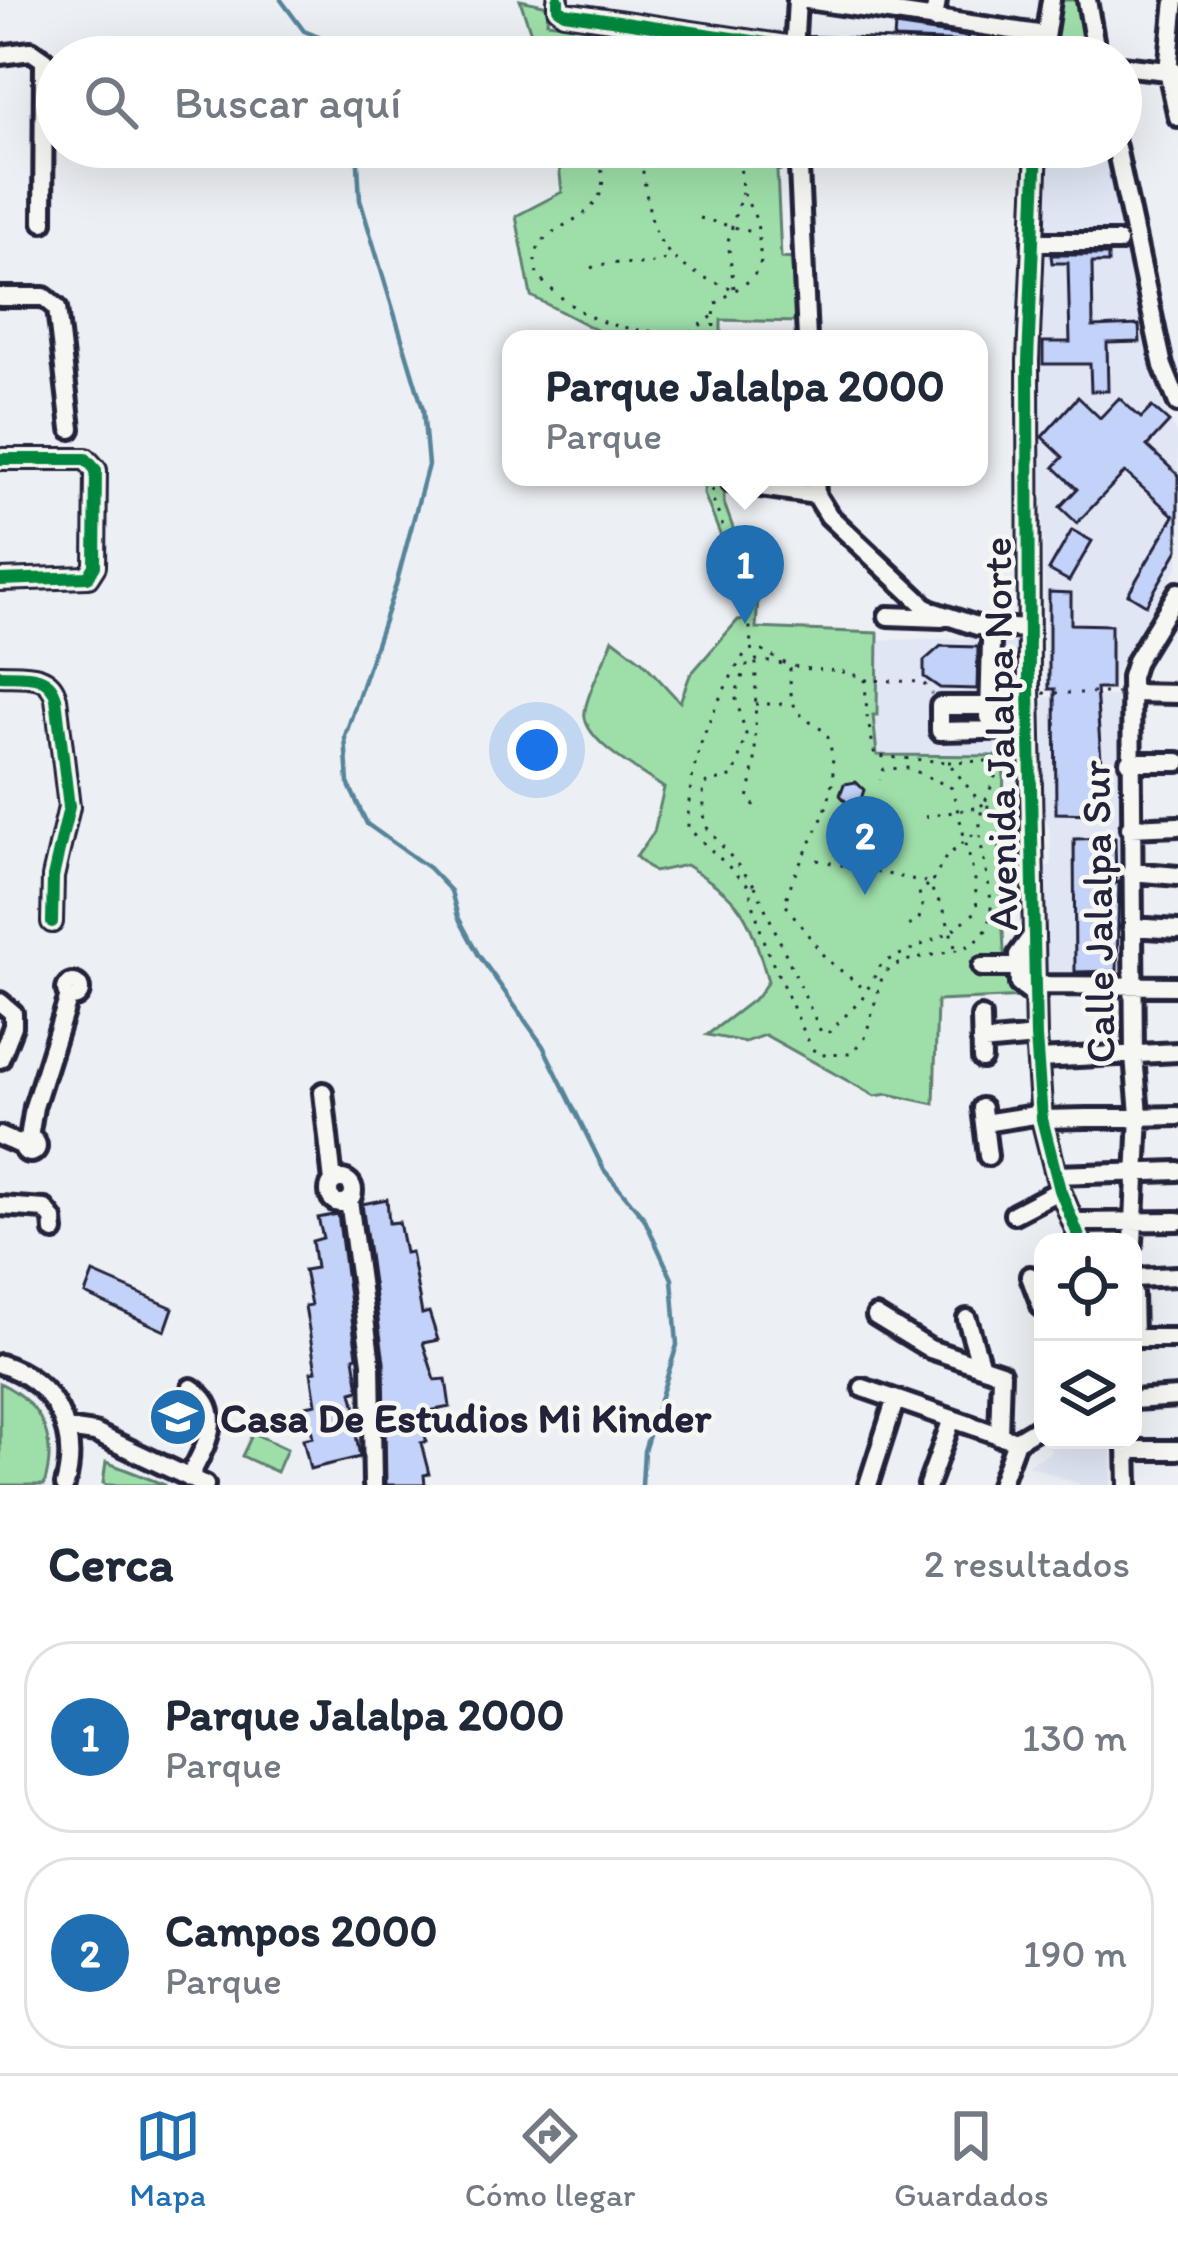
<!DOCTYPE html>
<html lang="es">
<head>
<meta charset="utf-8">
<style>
  :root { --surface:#fff; --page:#f6f6f7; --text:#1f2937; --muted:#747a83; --line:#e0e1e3; --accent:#1f6fb2 }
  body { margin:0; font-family:Itim,sans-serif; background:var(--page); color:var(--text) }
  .controls { position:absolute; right:36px; bottom:36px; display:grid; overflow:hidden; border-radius:24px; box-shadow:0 12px 48px #0002 }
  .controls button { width:108px; height:108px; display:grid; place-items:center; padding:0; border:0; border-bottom:3px solid var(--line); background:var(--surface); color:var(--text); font:60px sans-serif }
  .you { position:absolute; left:537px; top:750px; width:42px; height:42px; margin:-30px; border:9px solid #fff; border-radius:50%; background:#1a73e8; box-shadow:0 0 0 18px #1a73e833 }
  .badge { display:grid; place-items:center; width:78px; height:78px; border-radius:50%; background:var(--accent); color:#fff; font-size:39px; font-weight:700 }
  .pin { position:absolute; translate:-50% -99px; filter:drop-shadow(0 3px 6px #0008) }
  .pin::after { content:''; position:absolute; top:63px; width:42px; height:36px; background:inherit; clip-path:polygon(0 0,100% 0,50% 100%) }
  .popup { position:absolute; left:502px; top:330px; width:486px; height:156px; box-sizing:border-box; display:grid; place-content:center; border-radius:24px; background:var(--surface); filter:drop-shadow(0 3px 9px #0005); font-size:39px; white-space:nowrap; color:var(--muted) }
  .popup b { font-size:45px; color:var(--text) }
  .popup::after { content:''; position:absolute; left:50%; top:100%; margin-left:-24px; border:24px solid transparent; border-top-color:var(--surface) }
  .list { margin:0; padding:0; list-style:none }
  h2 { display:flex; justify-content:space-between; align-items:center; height:156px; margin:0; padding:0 48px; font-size:51px }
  h2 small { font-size:39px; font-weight:400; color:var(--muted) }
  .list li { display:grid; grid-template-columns:78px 1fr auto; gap:36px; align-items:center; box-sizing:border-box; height:192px; margin:0 24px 24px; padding:0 24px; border:3px solid var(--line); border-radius:48px }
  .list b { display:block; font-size:45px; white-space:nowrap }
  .list p { margin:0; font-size:39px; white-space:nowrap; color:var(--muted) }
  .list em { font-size:39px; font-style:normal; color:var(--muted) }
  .icon { flex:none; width:66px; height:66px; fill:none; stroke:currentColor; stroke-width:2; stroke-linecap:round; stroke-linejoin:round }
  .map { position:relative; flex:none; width:1178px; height:1485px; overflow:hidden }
  .search { position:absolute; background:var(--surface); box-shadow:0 12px 48px #0002; left:36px; right:36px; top:36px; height:132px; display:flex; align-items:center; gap:30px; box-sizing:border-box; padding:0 42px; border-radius:66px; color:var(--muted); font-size:45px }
  .sheet { height:588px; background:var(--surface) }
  nav { display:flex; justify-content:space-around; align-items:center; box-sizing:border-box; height:168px; border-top:3px solid var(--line); background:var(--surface); font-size:33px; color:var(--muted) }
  nav a { display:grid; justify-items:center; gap:6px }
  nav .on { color:var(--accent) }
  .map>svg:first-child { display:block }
  .built { fill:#e0e6f4 }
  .green { fill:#9edfa9; stroke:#608072; stroke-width:3 }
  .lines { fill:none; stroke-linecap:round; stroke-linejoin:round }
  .stream { stroke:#57849a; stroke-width:4.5 }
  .building { fill:#c3d2f8; stroke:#22223b; stroke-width:3 }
  .minor-casing { stroke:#22223b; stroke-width:26 }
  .path { stroke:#22223b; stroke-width:3; stroke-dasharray:3 9; stroke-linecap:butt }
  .minor { stroke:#f6f6f2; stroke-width:16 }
  .cycleway-casing { stroke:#f6f6f2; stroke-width:20 }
  .cycleway { stroke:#00873e; stroke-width:12 }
  .labels { text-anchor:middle; stroke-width:9; stroke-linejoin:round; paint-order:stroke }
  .street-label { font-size:42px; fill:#22223b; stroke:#f6f6f2 }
  .poi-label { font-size:42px; font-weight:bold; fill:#22223b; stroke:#f6f6f2; text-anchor:start }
</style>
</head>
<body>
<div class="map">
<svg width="1178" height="1485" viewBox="0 0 1178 1485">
  <rect width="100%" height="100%" fill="#eceff3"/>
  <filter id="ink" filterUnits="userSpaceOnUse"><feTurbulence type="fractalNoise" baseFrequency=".00833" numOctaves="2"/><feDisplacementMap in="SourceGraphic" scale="24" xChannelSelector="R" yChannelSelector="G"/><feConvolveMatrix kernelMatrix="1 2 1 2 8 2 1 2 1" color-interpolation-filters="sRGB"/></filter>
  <g filter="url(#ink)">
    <path class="built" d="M1048 147H1106L1158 393 1178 437V566L1116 671 1112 690 1046 691 1041 395Z
      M1017 637 1014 720 1001 729 1004 756 876 755 873 714H877L878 640Z
      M1119 696 1121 978H1048L1046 866 1051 865 1050 827 1044 819V697Z
      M1047 1440H1111V1485H1082L1027 1465 1051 1452Z"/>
    <path class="green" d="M520 0 548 6 547 22 780 53V57H533L531 33Z
      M1059 0H1078L1088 55 1051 54Z
      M557 147H786L787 169 777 171 781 258 794 259 797 322 721 320V339H614L531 296 516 216 562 192Z
      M705 477H724V503L758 597 756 628 878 633 877 715H873L877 755 1004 756 1003 820 1011 829V835L999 848 1005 971H1015L1027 997 937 1001 934 1104 888 1094 875 1096 765 1035 745 1042 707 1035 758 996 768 981C748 914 746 903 686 865L654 872 636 857 654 832 664 788C642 772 580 740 585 711 588 690 605 661 613 639L642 661 680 702 690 675 738 620 747 619 746 599 704 494Z
      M0 1383C43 1404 58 1440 44 1485H0Z
      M253 1433 287 1449 277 1472 242 1456Z
      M106 1462 165 1485H107L103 1483Z"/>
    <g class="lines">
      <path class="stream" d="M281 0 304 31 370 57
        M357 147 360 200 423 409 428 465 396 585 345 736 348 783 367 824 429 868 451 891 458 917 478 954 543 1046 604 1170 644 1218 672 1279 677 1345 644 1451 642 1485"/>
    </g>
    <path class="building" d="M895 26 968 37V42L894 39Z
      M1051 255H1108V263H1092L1093 327 1139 325 1140 342 1107 343 1108 391H1091L1090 364H1043V342H1070L1068 263H1052Z
      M1078 397 1100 418 1119 398 1141 418 1152 407 1169 422 1147 446 1178 475V550L1146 605 1128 594 1174 516 1125 472 1077 523 1060 507 1077 489 1054 467 1063 457 1042 437Z
      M1072 530 1092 541 1069 581 1049 570Z
      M1049 592 1071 593V624L1111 625V689H1096L1101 759H1097V814L1056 813 1055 689H1049Z
      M941 646 978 647 977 689 940 688 924 677V661Z
      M856 782 864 790 860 802 848 804 840 795 844 784Z
      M1115 838 1116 883 1119 882 1117 971 1075 972 1074 839Z
      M387 1199 389 1223 399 1222 405 1253 411 1252 422 1314 429 1312 438 1340 423 1343 435 1380 446 1379 450 1407 424 1412 426 1442 421 1443 429 1474 424 1475 425 1485H386L384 1362 362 1204Z
      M338 1214 357 1356 354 1357 359 1390 352 1392 359 1421 354 1423 360 1457 310 1469 303 1439 313 1437 306 1406 316 1404 311 1372 316 1371 305 1306 311 1305 304 1270 316 1268 312 1241 323 1238 318 1218Z
      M93 1273 173 1308 165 1331 85 1294Z"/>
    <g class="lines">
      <g class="minor-casing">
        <path id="minor" d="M558 0V8L564 13 793 47 1014 57
          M807 0 1045 35
          M1087 0 1097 57
          M1175 0 1168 71 1178 117
          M934 20 937 0
          M794 53 797 0
          M0 55 31 51 44 60 43 222
          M1042 57 1051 0
          M1121 66 1177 72
          M798 147 807 339
          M1037 147 1028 361 1029 687 1036 1037 1042 1119 1060 1190 1081 1242
          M1116 147 1163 366 1178 403
          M1032 242H1118
          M0 297H44L57 308 71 429
          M0 459H86L96 470 95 566 88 577 0 580
          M732 477V483L816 495
          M815 477 816 495 829 516 929 610 977 626 1029 629
          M888 616 942 618
          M0 675C22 676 50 671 56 698L69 807 53 877 52 922
          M1130 693 1178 694
          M990 706H940V731L1029 729
          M989 717 991 642
          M1129 762H1178
          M1130 828 1178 826
          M1131 872 1178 876
          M1132 927 1178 930
          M1034 933 1018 955 1019 984 1036 997
          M982 967H1019
          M66 990a7 7 0 1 1 14 0a7 7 0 1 1-14 0Z
          M1036 985 1178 986
          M0 1002 13 1013V1026L0 1059
          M981 1017 982 1059
          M981 1042 1036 1037
          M1038 1059 1178 1052
          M323 1092 333 1182
          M982 1108 988 1156
          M1042 1119 1178 1116
          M984 1123 1041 1114
          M0 1136 23 1146
          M29 1138 34 1107 69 996
          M23 1146a7 7 0 1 1 14 0a7 7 0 1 1-14 0Z
          M1056 1175 1178 1171
          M329 1191a12 12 0 1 1 24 0a12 12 0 1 1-24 0Z
          M349 1200 371 1363 373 1485
          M0 1206 45 1209 53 1219 54 1231
          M1014 1214 1060 1190
          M1074 1222 1178 1221
          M1133 1242 1139 1115 1134 1056 1131 677 1136 661 1178 592
          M1030 1276 1042 1308
          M1133 1278 1178 1276
          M1133 1293 1134 1338
          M876 1316 930 1349 1001 1373 999 1436
          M967 1319 980 1363
          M1133 1338H1178
          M0 1364C54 1381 80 1431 65 1485
          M863 1388 1016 1441
          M1133 1400 1178 1397
          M67 1429 95 1433 205 1485
          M1127 1444 1128 1485
          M1127 1450H1178
          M189 1478C205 1446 228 1412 191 1388
          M868 1485 895 1401
          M928 1485 952 1419
          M1000 1485 1016 1441 1043 1425"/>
      </g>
      <path class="path" d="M594 147C635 237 515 210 538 277 594 330 613 327 687 335
        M639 147C653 227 644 258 733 289
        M700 218 756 233
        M591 268C619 256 644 272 671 257
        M734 288 728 241 742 192
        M694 339 687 335 713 316
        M713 339 715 304 753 278 761 262 757 221 742 191 739 147
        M713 477 712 497 748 595 751 646
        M790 668C790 707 792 712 826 732 852 802 798 846 785 904L826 959 867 991
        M865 680 923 682 932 694
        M1043 693H1117
        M755 704H787
        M948 762 989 761 998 769 984 805
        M755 806 748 799 755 764 756 662
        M983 806 948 762 875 756 867 716 865 680C843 666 815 673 790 665 773 660 764 646 747 650 712 706 687 762 688 828L748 885 765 946 812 1049 821 1055 850 1054 865 1038 883 974C911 947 968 962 986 930 1003 900 970 844 983 806L1008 807
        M925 817 981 807
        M817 860 931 883 919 892 922 906 919 919 906 928
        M754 885 705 825 703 789 704 784 734 776 746 734 735 695 748 663 756 660 783 664
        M755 886 821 1032 827 1034 862 999 882 963 950 932 977 911 975 880 952 788 909 768 884 769 880 780
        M955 947 942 904 934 897 931 883 946 857 976 832"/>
      <use href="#minor" class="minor"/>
      <g class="cycleway-casing">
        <path id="cycleway" d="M558 0V8L564 13 793 47 1014 57
          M1037 147 1028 361 1029 687 1036 1037 1042 1119 1060 1190 1081 1242
          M0 459H86L96 470 95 566 88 577 0 580
          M0 675C22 676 50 671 56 698L69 807 53 877 52 922"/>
      </g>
      <use href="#cycleway" class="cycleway"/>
    </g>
  </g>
  <defs>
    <g id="school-disc" transform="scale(3)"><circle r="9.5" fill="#1f6fb2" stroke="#f6f6f2"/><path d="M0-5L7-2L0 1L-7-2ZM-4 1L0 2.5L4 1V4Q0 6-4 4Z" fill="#fff"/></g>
  </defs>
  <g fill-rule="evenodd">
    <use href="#school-disc" x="178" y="1417"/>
  </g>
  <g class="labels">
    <g class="street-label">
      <text transform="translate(999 734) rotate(-91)" y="15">Avenida Jalalpa Norte</text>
      <text transform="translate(1097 912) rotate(-91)" y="15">Calle Jalalpa Sur</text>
    </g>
    <g class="poi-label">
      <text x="220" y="1432">Casa De Estudios Mi Kinder</text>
    </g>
  </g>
</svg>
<div class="controls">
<button><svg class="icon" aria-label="locate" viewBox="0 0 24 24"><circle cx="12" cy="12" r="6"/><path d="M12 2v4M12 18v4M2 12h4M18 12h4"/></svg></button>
<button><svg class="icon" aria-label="layers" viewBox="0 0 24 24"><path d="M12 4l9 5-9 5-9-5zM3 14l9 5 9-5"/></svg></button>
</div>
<div class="you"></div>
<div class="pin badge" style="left:745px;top:624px">1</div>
<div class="popup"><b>Parque Jalalpa 2000</b>Parque</div>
<div class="pin badge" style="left:865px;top:895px">2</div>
<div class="search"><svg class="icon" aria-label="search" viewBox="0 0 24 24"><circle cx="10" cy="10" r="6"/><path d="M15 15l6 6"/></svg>Buscar aquí</div>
</div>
<section class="sheet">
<h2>Cerca<small>2 resultados</small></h2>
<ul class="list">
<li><span class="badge">1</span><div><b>Parque Jalalpa 2000</b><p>Parque</p></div><em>130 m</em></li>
<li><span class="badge">2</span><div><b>Campos 2000</b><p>Parque</p></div><em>190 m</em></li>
</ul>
</section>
<nav>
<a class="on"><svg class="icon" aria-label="map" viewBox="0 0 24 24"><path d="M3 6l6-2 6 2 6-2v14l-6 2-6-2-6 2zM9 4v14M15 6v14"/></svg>Mapa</a>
<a><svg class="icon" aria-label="directions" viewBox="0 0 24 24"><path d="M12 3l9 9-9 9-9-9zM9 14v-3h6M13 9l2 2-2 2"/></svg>Cómo llegar</a>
<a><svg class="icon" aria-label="saved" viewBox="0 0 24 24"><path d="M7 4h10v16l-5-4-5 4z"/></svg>Guardados</a>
</nav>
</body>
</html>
